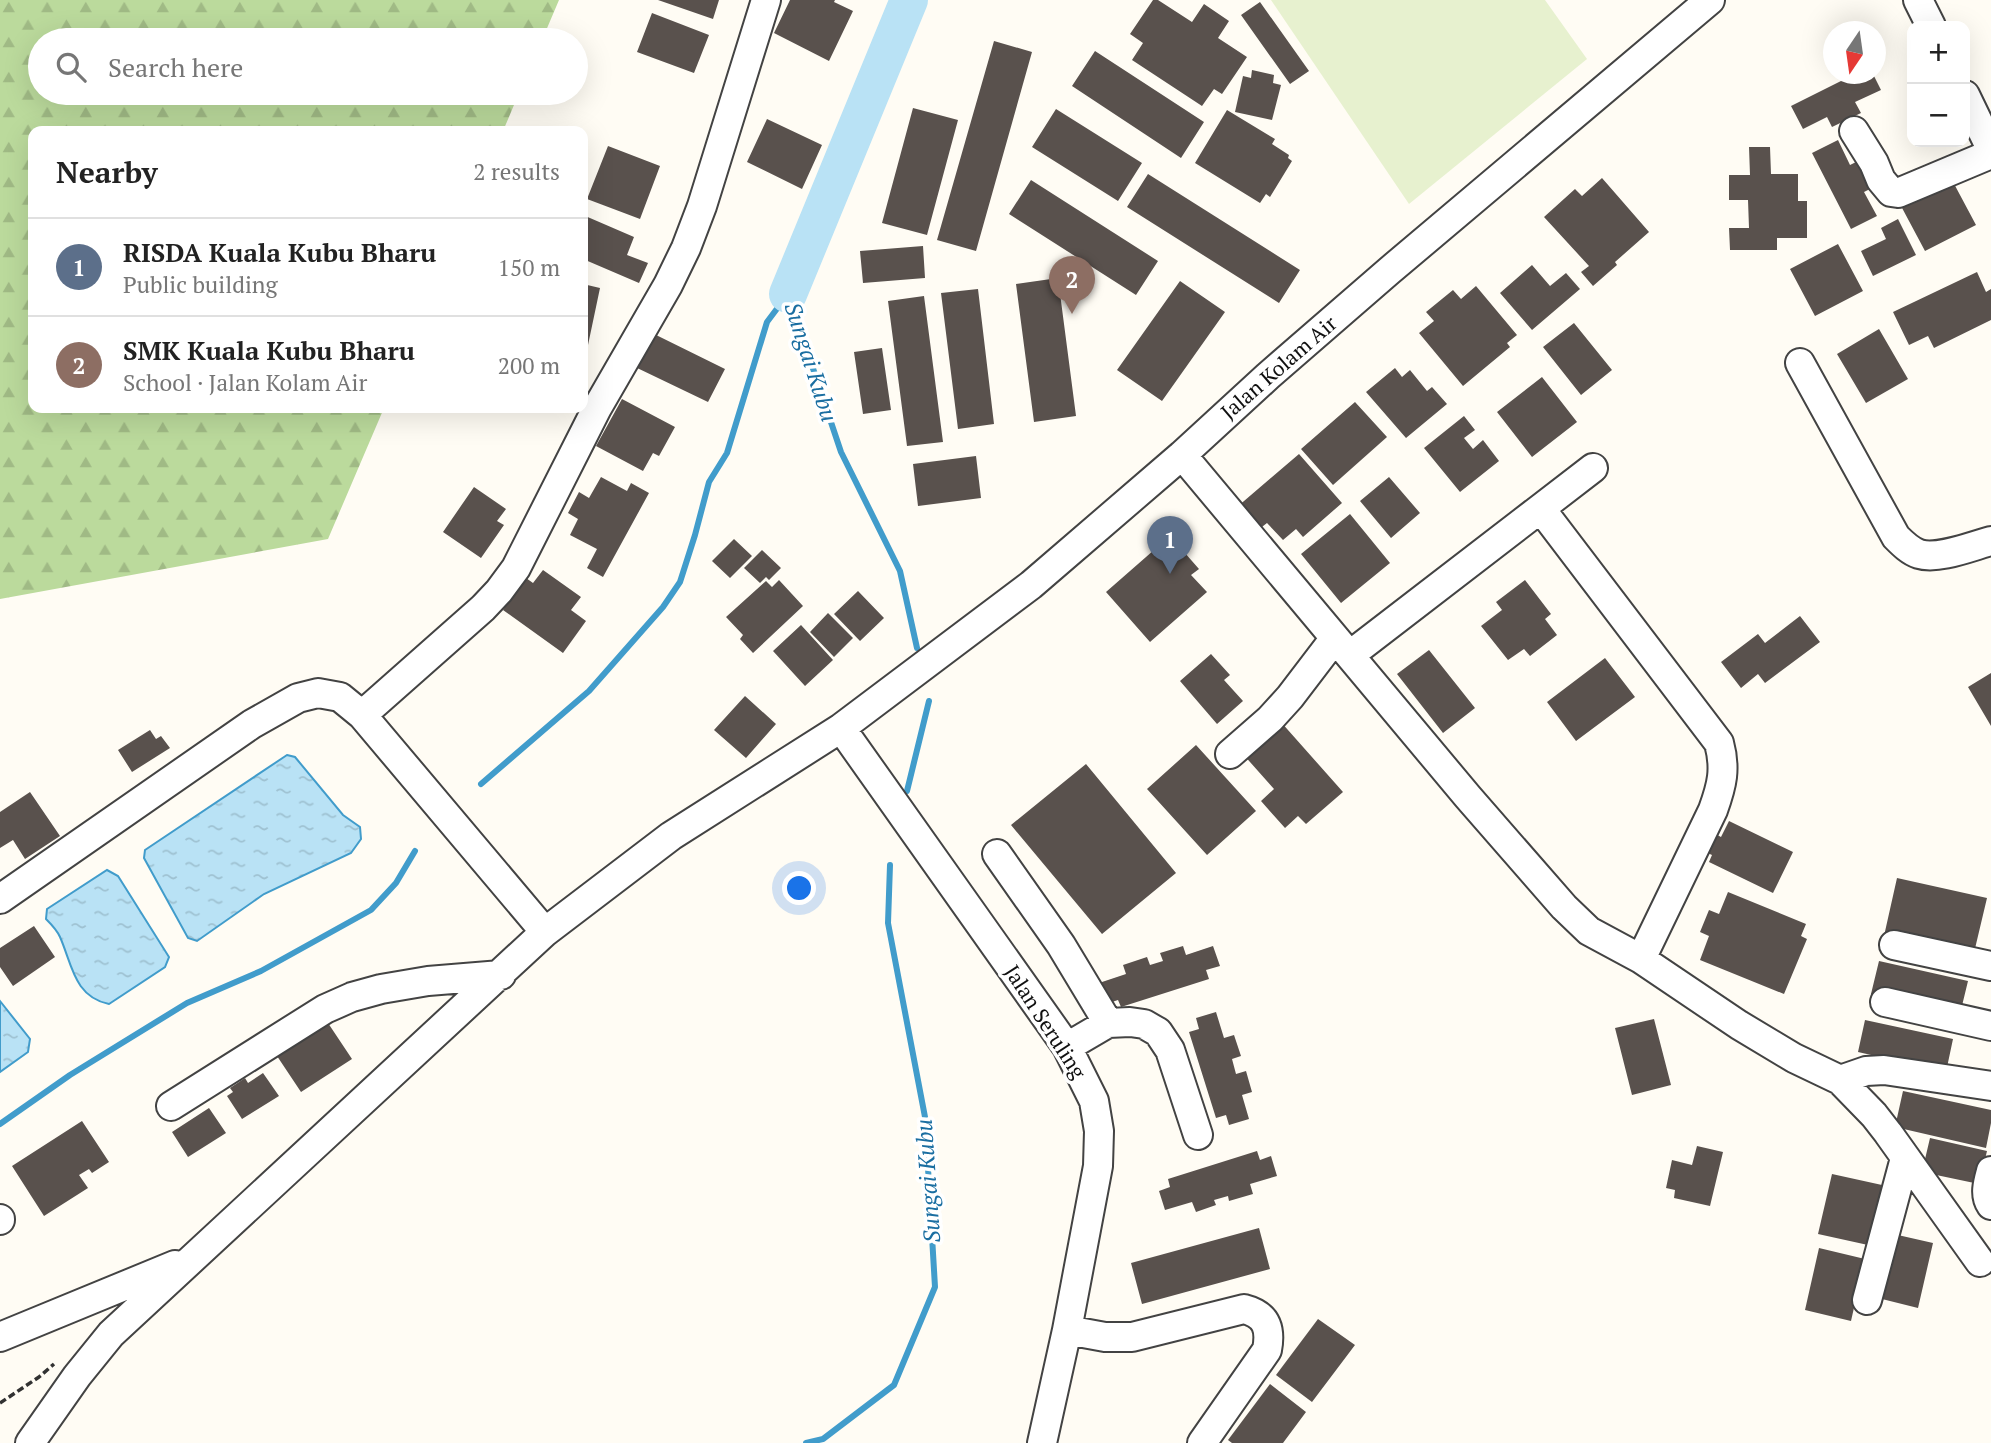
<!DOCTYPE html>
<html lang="en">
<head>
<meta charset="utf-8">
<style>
  :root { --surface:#fff; --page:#f2f2f2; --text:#222; --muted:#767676; --line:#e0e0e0; --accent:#b45309 }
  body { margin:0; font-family:"PT Serif",serif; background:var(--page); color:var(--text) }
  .controls { position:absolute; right:21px; top:21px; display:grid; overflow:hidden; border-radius:14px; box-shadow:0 7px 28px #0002 }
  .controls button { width:63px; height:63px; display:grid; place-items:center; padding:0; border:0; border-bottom:2px solid var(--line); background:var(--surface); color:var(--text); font:35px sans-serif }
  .compass { position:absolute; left:1823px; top:21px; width:63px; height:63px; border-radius:50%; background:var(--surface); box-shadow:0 7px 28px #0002; rotate:193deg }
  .you { position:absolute; left:800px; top:889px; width:24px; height:24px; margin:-18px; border:5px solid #fff; border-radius:50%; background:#1a73e8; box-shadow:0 0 0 10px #1a73e833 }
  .badge { display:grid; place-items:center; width:46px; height:46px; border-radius:50%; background:var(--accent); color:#fff; font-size:23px; font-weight:700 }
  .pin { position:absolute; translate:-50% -58px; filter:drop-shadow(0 2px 4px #0008) }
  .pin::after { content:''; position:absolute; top:37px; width:24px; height:21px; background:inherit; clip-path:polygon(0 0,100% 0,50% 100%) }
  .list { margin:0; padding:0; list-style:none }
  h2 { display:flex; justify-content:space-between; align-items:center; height:91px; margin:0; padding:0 28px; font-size:30px }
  h2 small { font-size:23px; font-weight:400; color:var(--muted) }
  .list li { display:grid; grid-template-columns:46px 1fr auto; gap:21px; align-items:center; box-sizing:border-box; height:98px; padding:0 28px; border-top:2px solid var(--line) }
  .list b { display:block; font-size:26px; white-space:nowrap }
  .list p { margin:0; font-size:23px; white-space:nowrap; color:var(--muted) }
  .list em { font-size:23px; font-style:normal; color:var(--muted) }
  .icon { flex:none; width:38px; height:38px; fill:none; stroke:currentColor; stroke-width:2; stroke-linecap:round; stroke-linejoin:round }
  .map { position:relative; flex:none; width:1991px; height:1443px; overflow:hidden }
  .search { position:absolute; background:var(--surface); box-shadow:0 7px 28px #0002; left:28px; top:28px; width:560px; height:77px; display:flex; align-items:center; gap:18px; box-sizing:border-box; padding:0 24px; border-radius:38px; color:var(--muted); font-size:26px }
  .panel { position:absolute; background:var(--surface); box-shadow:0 7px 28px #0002; left:28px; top:126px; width:560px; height:287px; border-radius:14px }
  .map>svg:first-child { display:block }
  .forest { fill:url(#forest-firs) }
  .pitch { fill:#e7f1cf }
  .water { fill:url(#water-ripples); stroke:#419ccb; stroke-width:2 }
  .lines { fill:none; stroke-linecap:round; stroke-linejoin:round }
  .stream { stroke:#419ccb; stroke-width:6 }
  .river { stroke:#b9e2f5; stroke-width:38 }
  .building { fill:#59514d }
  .minor-casing { stroke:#434343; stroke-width:32 }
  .path { stroke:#323232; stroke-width:3.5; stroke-dasharray:7 3.5; stroke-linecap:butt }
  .minor { stroke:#fff; stroke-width:28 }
  .labels { text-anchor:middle; stroke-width:7; stroke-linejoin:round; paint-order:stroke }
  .street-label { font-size:21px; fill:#101010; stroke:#fff }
  .water-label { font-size:23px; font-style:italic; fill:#1a6ea1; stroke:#fff }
</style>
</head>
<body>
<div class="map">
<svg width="1991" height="1443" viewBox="0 0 1991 1443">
  <defs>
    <pattern id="forest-firs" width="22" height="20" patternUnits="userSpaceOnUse" patternTransform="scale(1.75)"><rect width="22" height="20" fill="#bbda9c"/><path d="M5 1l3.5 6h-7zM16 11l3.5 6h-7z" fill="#a0ba85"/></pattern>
    <pattern id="water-ripples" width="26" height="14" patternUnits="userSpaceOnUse" patternTransform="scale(1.75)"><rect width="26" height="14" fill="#b9e2f5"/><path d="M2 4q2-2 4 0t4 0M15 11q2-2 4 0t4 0" fill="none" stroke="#9ec1d1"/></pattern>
  </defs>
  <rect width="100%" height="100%" fill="#fffcf4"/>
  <path class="forest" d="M0 0H559L542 40H40V93H519L503 131H33V408H384L328 539 0 599Z"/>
  <path class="pitch" d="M1271 0H1545L1587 59 1409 204Z"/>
  <path class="water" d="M287 755 295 757 343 815 360 827 361 839 351 853 264 894 197 941 188 938 144 858 145 850Z
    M107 870 118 876 169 957 165 967 109 1004C74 997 72 964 60 937 57 930 51 924 46 919L47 909Z
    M0 1001 30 1039 28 1052 0 1072Z"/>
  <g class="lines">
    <path class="stream" d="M788 294 841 452 900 571 917 648
      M481 784 589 691 663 607 680 582 695 535 709 482 727 453 767 322 788 294
      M907 791 929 701
      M0 1124 70 1075 187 1003 261 971 371 910 396 883 415 851
      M806 1443 823 1439 894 1385 935 1287 925 1117 888 923 890 865"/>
    <path class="river" d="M788 294 909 0"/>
  </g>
  <path class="building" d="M658 0H719L713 19Z
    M790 0H835L834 2 853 11 829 61 774 33Z
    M1153 0H1158L1192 22 1204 4 1229 21 1218 38 1247 57 1222 94 1214 89 1202 106 1132 60 1143 43 1130 34Z
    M1260 2 1309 71 1290 84 1241 15Z
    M652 13 709 35 694 73 637 52Z
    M994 41 1032 52 976 251 937 240Z
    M1095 51 1204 122 1181 158 1072 86Z
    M1252 70 1274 75 1273 83 1281 85 1272 120 1235 112 1243 76 1251 78Z
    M1855 74H1873L1881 90 1855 102 1861 113 1832 127 1827 117 1803 129 1791 106Z
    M913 108 958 120 927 235 882 223Z
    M1056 109 1142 163 1118 201 1032 147Z
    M1227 110 1275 139 1272 144 1289 155 1288 158 1292 161 1270 197 1266 194 1260 203 1195 163Z
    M767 119 822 145 802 189 747 162Z
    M1838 140 1850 165 1860 160 1874 187 1864 192 1877 216 1851 229 1812 153Z
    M608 146 660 166 640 219 587 199Z
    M1749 147H1770L1771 174H1798V201H1807V238H1777V250H1730L1729 228H1749L1748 200H1729V175H1750Z
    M1148 174 1300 270 1279 303 1127 207Z
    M1602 178 1649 232 1615 262 1617 265 1593 286 1581 272 1589 266 1544 217 1575 189 1582 196Z
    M1031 180 1158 261 1136 295 1009 214Z
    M1952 180 1976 225 1925 251 1901 206Z
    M583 215 634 237 627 255 648 263 639 283 583 259Z
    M1898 219 1916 255 1873 276 1861 251 1886 239 1881 228Z
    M1838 244 1863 291 1815 316 1790 269Z
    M923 246 925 278 863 283 860 251Z
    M1532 265 1550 286 1566 273 1580 289 1532 330 1500 293Z
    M1977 272 1986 292 1991 289V320L1934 348 1928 336 1909 345 1893 312Z
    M1058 278 1076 416 1034 422 1016 284Z
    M1180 281 1225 312 1162 401 1117 370Z
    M583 284 600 288 588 345 583 344Z
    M1476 286 1517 335 1507 343 1510 347 1463 386 1419 333 1434 321 1426 312 1453 290 1461 299Z
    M978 289 994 424 958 429 941 293Z
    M924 296 943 442 907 446 888 301Z
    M1574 323 1612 370 1581 395 1543 347Z
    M1879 329 1908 379 1866 403 1837 354Z
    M650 332 725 369 708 402 633 366Z
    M882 348 891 410 863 414 854 352Z
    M1395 368 1402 377 1410 370 1427 391 1432 387 1447 404 1406 438 1366 392Z
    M1542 377 1577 422 1532 457 1497 412Z
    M622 399 675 427 659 456 653 453 643 471 596 446Z
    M1355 402 1387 437 1333 485 1301 449Z
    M1464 416 1475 430 1464 438 1473 449 1483 440 1499 461 1460 492 1424 448Z
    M1299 454 1342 503 1303 537 1296 529 1283 540 1267 523 1258 530 1237 507Z
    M976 456 981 498 918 506 913 464Z
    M601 477 627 491 631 483 649 493 603 577 587 568 597 549 570 535 578 519 568 513 579 492 589 498Z
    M1389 477 1420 513 1391 538 1360 501Z
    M474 487 506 509 497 521 504 525 481 558 443 532Z
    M1350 514 1390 563 1341 603 1301 554Z
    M1170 536 1199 569 1191 575 1207 592 1150 642 1106 592Z
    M734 539 752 556 730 578 712 561Z
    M762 550 781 568 769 580 766 577 760 583 744 568Z
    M543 570 581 597 571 610 586 621 563 653 503 610 526 578 533 583Z
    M779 580 803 606 753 653 740 639 743 635 726 617 766 581 772 587Z
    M1525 580 1551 614 1545 619 1557 635 1530 656 1524 649 1508 660 1481 626 1502 610 1496 602Z
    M858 591 884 618 860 641 834 614Z
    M828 613 853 638 834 657 810 632Z
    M1800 616 1820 642 1765 683 1758 674 1741 688 1721 662 1758 634 1765 643Z
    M801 625 833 660 805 686 773 651Z
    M1429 650 1475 708 1443 733 1397 674Z
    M1211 654 1230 675 1224 680 1243 701 1217 724 1180 681Z
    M1605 658 1635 697 1576 741 1547 702Z
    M1991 673V726L1968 687Z
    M745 696 776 724 746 758 714 730Z
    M1280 721 1343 792 1306 824 1298 816 1285 828 1261 801 1274 789 1242 753Z
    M150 730 156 739 161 736 170 748 132 772 118 750Z
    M1196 745 1256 811 1207 855 1147 789Z
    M1086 764 1176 873 1102 934 1011 825Z
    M30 792 60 836 25 859 13 840 0 848V812Z
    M1729 821 1793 852 1773 893 1709 862 1712 855 1701 850 1710 831 1721 837Z
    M1897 878 1987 898 1973 957 1884 936Z
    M1728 892 1806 924 1801 936 1807 939 1784 994 1700 960 1709 936 1700 932 1709 910 1719 914Z
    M34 926 55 957 13 986 0 967V948Z
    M1183 946 1186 955 1213 946 1220 966 1206 970 1209 979 1121 1007 1118 1000 1106 1004 1099 983 1126 974 1123 965 1147 957 1150 965 1163 961 1160 953Z
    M1879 961 1968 981 1960 1014 1871 994Z
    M1216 1012 1224 1038 1234 1035 1241 1056 1232 1059 1236 1074 1246 1071 1252 1092 1242 1095 1249 1119 1229 1125 1226 1115 1216 1118 1189 1032 1199 1029 1196 1018Z
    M1654 1019 1671 1085 1632 1095 1615 1028Z
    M1865 1020 1953 1039 1946 1072 1858 1052Z
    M328 1023 352 1059 301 1092 277 1056Z
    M263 1073 279 1096 242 1119 227 1096 233 1092 230 1088 245 1078 248 1083Z
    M1903 1091 1991 1110V1123L1986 1148 1895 1127Z
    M209 1108 226 1133 188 1157 172 1132Z
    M82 1121 109 1162 92 1173 89 1169 79 1175 88 1188 44 1216 12 1166Z
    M1930 1138 1987 1151 1979 1184 1922 1172Z
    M1697 1146 1723 1152 1710 1206 1674 1198 1675 1190 1666 1188 1672 1160 1692 1165Z
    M1257 1151 1260 1160 1271 1156 1277 1176 1250 1184 1253 1194 1229 1201 1228 1196 1214 1200 1216 1205 1196 1212 1192 1202 1165 1210 1159 1191 1170 1187 1168 1179Z
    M1832 1174 1882 1185 1868 1245 1818 1234Z
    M1259 1228 1270 1269 1142 1304 1131 1263Z
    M1889 1233 1933 1243 1918 1308 1874 1297Z
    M1819 1248 1865 1259 1851 1321 1805 1310Z
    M1318 1319 1355 1345 1312 1402 1276 1375Z
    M1270 1384 1306 1412 1283 1443H1232L1228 1440Z"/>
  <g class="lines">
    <g class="minor-casing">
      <path id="minor" d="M1918 0 1931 26
        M1965 95 1991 149
        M1854 131 1874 163 1881 180 1891 192 1898 193 1991 154
        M1800 363 1896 537C1903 544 1910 551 1919 554 1938 560 1972 546 1991 541
        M1182 455 1468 797 1564 907 1589 931 1641 959 1739 1025 1794 1058 1840 1080 1874 1115 1888 1133 1980 1262
        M1541 509 1719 743C1726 769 1722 785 1713 810L1641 959
        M1350 655 1593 468
        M362 715 483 608 499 591 516 568 597 408 668 285 686 248 702 206 766 0
        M841 728 1067 1047 1094 1101 1099 1131 1098 1166 1067 1330 1042 1443
        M1230 754 1270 719 1290 697 1335 638
        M997 854 1061 945 1108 1023
        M0 899 252 724 298 698 318 693 340 697 362 715 545 932
        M1894 945 1991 966
        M1885 1002 1991 1026
        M1067 1047 1108 1023 1130 1022 1144 1024 1158 1032 1170 1050 1198 1135
        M1840 1080 1866 1071 1884 1070 1991 1086
        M171 1106 325 1009 352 997 381 989 428 981 501 975
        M1991 1171C1988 1182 1984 1195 1991 1205
        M0 1220V1219
        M1867 1300 1905 1158
        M1067 1330 1105 1337H1132L1244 1309C1267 1315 1271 1329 1267 1350L1202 1443
        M0 1337 175 1265
        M30 1443 77 1376 111 1334 545 932 671 836 841 728 1031 585 1182 455 1268 376 1389 271 1710 0"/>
    </g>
    <path class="path" d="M0 1403 39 1377 54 1364"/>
    <use href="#minor" class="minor"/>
  </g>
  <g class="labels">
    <g class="street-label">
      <text transform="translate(1279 368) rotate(-41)" y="7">Jalan Kolam Air</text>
      <text transform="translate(1045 1022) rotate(57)" y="7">Jalan Seruling</text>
    </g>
    <g class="water-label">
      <text transform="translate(811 362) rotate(72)" y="8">Sungai Kubu</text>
      <text transform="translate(928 1181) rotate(-94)" y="8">Sungai Kubu</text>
    </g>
  </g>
</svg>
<div class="controls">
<button>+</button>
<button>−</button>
</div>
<svg class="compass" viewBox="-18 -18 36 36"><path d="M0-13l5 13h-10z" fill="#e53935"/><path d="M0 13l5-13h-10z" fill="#767676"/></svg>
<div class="you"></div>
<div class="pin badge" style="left:1170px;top:574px;background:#5c6f8a">1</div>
<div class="pin badge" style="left:1072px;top:314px;background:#8d6e63">2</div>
<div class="search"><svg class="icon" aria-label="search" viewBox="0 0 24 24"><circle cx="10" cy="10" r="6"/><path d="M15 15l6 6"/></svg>Search here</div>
<section class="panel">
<h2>Nearby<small>2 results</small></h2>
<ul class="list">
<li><span class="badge" style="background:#5c6f8a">1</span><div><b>RISDA Kuala Kubu Bharu</b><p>Public building</p></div><em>150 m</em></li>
<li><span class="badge" style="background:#8d6e63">2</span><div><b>SMK Kuala Kubu Bharu</b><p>School · Jalan Kolam Air</p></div><em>200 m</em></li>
</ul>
</section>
</div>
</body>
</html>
